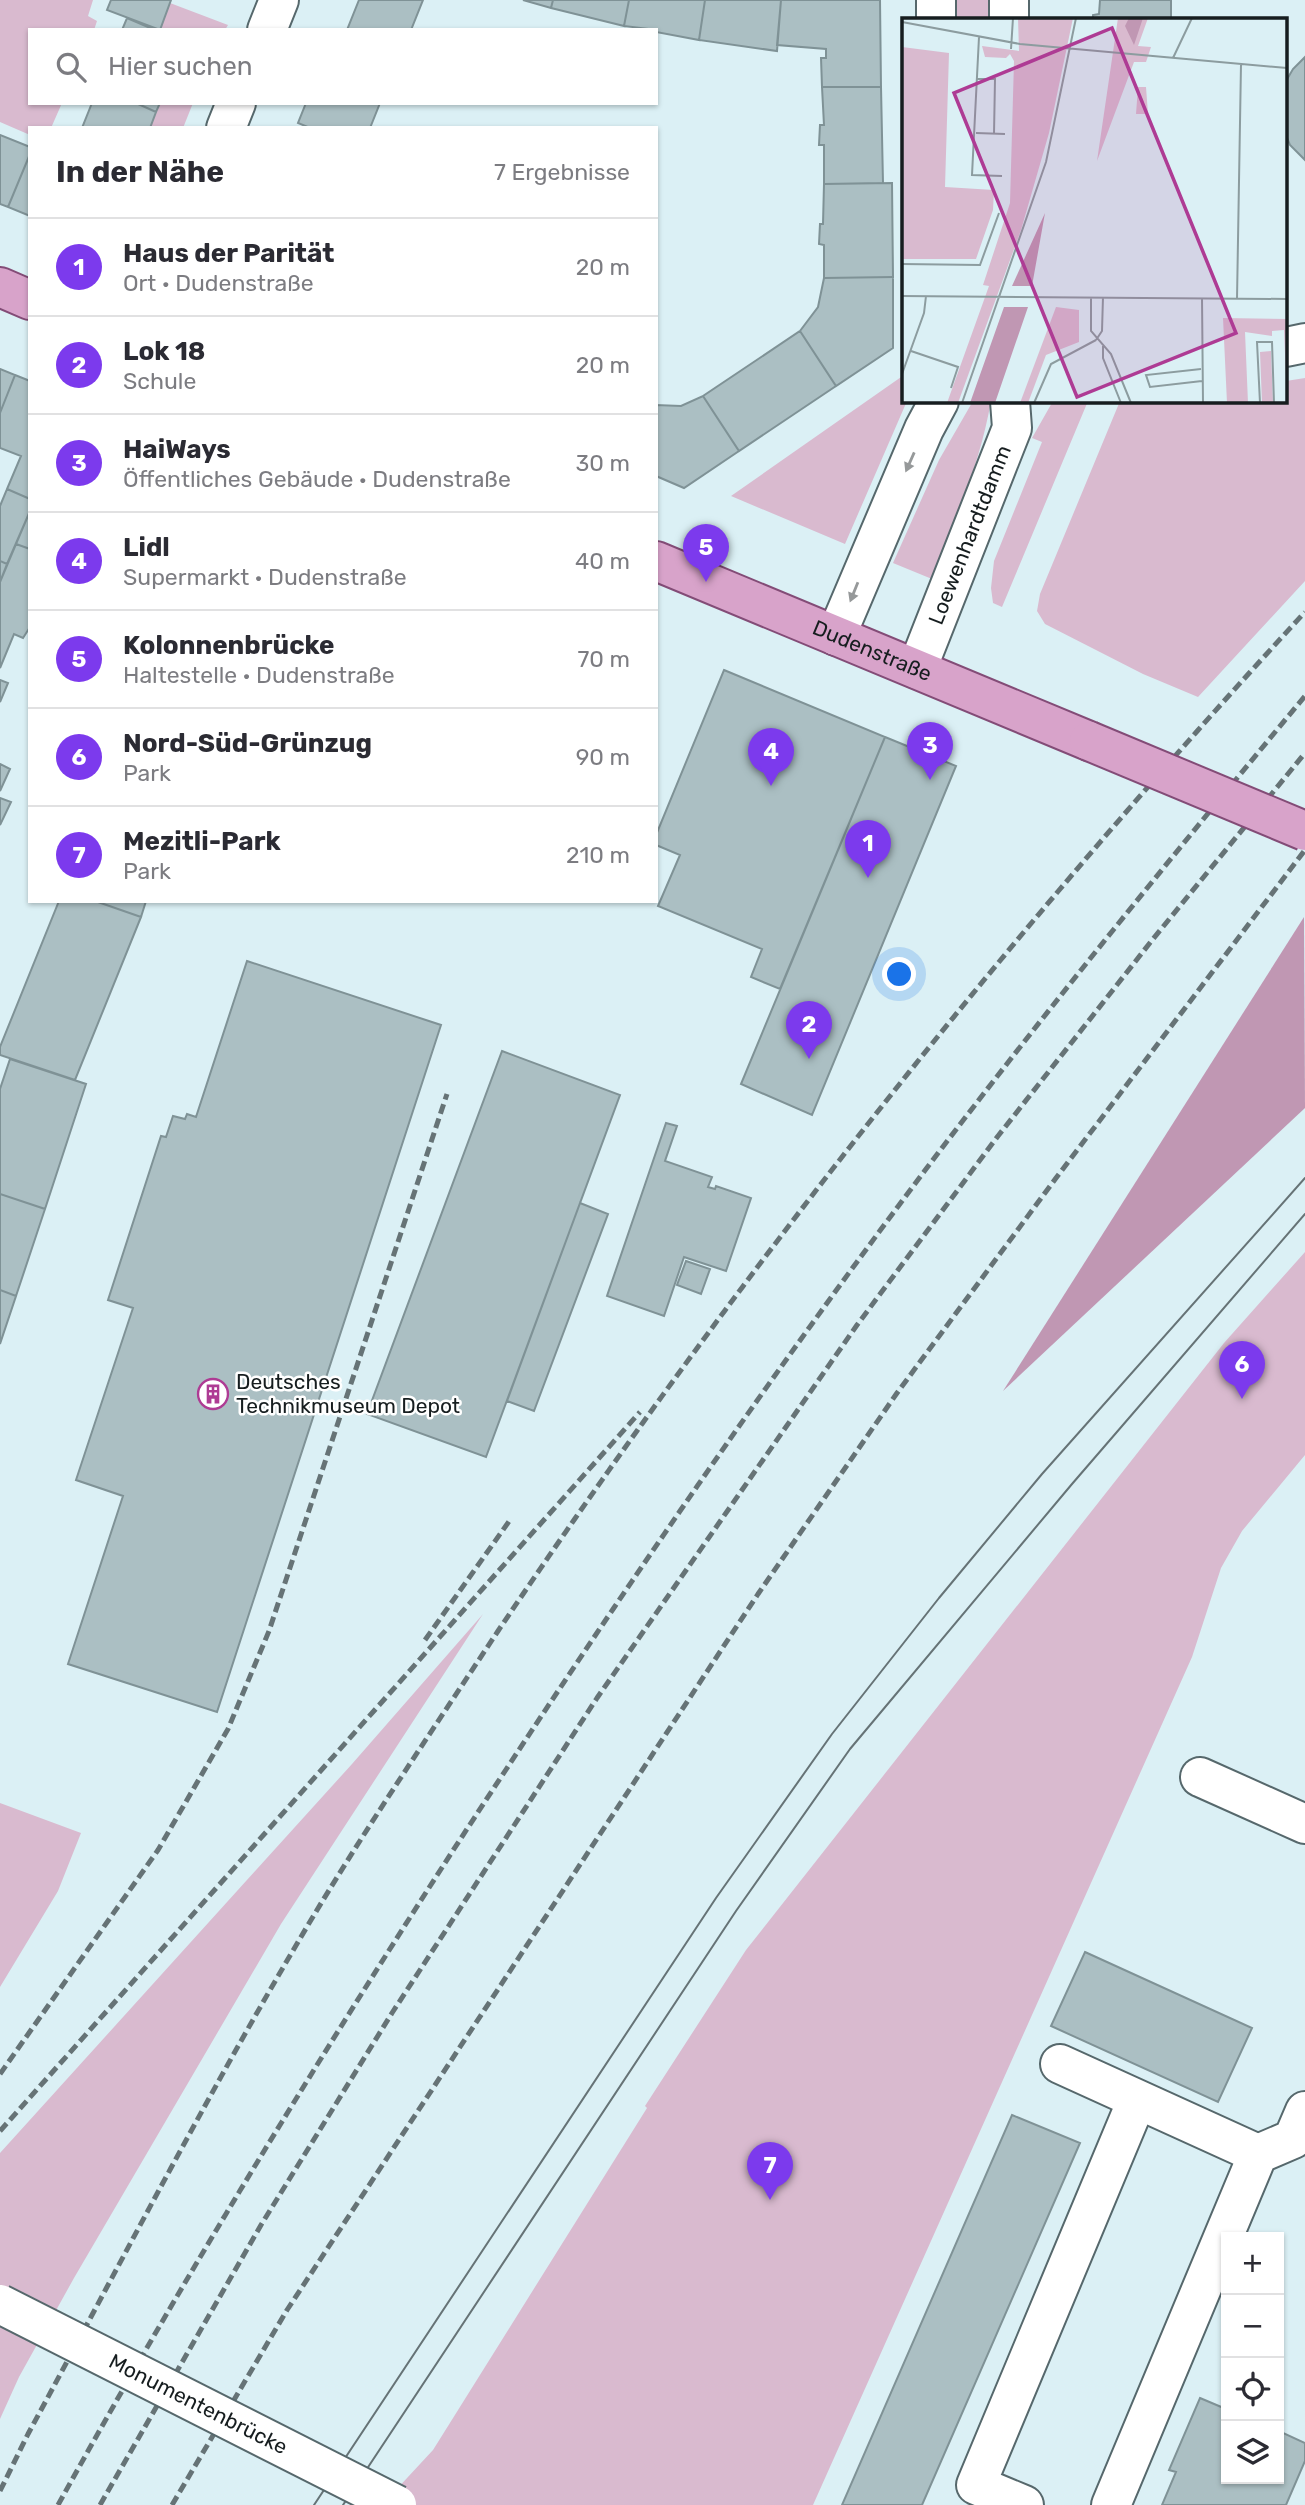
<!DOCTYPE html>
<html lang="de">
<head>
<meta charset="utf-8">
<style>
  :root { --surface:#fff; --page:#f7f7f7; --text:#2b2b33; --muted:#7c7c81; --line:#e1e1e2; --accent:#7c3aed }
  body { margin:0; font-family:Rubik,sans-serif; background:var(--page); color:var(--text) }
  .controls { position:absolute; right:21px; bottom:21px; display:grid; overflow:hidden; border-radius:0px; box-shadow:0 2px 5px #0004 }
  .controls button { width:63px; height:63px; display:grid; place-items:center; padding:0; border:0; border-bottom:2px solid var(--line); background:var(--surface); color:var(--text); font:35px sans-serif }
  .you { position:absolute; left:900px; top:975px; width:24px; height:24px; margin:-18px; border:5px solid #fff; border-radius:50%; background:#1a73e8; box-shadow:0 0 0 10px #1a73e833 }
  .badge { display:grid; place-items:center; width:46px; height:46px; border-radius:50%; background:var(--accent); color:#fff; font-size:23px; font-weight:700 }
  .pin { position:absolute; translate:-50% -58px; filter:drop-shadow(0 2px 4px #0008) }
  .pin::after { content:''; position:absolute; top:37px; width:24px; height:21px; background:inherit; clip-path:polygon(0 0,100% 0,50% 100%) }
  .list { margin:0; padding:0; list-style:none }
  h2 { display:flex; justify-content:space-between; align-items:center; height:91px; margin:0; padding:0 28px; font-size:30px }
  h2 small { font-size:23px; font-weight:400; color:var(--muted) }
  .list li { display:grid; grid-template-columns:46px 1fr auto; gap:21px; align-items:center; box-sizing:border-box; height:98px; padding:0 28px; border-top:2px solid var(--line) }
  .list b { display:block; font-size:26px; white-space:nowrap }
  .list p { margin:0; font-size:23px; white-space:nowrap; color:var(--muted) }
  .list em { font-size:23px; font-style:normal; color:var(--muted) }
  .icon { flex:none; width:38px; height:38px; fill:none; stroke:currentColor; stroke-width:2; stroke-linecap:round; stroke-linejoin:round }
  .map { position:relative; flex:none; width:1305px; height:2505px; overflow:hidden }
  .search { position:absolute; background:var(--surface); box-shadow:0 2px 5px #0004; left:28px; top:28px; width:630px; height:77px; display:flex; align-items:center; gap:18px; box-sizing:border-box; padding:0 24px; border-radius:0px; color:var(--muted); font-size:26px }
  .panel { position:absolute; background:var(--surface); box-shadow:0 2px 5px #0004; left:28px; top:126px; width:630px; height:777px; border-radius:0px }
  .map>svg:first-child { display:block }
  .green { fill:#d9bacf }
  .forest { fill:#c097b3 }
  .building { fill:#abbfc3; stroke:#7f9296; stroke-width:2 }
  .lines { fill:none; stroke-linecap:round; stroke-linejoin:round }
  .minor-casing { stroke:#56686c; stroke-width:42 }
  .major-casing { stroke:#834c77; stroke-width:42 }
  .minor { stroke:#fff; stroke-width:38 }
  .major { stroke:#d8a3ca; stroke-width:38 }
  .tram { stroke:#667376; stroke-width:2 }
  .rail { stroke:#667376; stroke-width:5; stroke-dasharray:10 5; stroke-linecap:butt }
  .minor-bridge-casing { stroke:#56686c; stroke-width:42; stroke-linecap:butt }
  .major-bridge-casing { stroke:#834c77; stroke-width:42; stroke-linecap:butt }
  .minor-bridge { stroke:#fff; stroke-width:38 }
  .major-bridge { stroke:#d8a3ca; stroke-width:38 }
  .oneway { fill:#96999a }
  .labels { text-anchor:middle; stroke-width:5; stroke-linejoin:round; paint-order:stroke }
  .street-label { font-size:21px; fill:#161d1f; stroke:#fff }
  .poi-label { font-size:21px; fill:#161d1f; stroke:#fff; text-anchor:start }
  .inset-road { fill:none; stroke:#8c9c9f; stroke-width:2 }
  .view { fill:#ae3b94; fill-opacity:0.15; stroke:#ae3b94; stroke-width:3.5 }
  .inset-edge { fill:none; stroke:#161d1f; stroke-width:3.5 }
</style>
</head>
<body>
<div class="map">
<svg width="1305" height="2505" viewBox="0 0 1305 2505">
  <rect width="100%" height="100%" fill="#dbf0f5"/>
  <path class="green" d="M0 0H93L88 16 97 21 94 30H30V103H62L51 128H30V135L0 122Z
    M952 0H992V19H953Z
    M170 3 228 25 225 30H160Z
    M160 103H193L183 128H150Z
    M904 375V401H907L845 544 731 496Z
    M1305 378V581L1198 697 1143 674 1045 624 1037 611 1040 594 1120 401H1286V381Z
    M973 401H991C980 463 956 520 932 579L893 563 939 460Z
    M1053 401H1088L1002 607 993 603 991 588 994 561 1042 442 1032 438Z
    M1305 1252V1455L1242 1531 1221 1568 1192 1657 813 2505H382L433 2450 647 2108 645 2106 746 1950 1224 1343Z
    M483 1614 281 1924 74 2278 19 2377 0 2419V2153L352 1764Z
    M0 1803 81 1833 58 1891 0 1987Z"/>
  <path class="forest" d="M1304 917 1305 1108 1003 1391Z"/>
  <path class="building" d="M111 0H171L160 30 107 10Z
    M359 0H423L411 30H347Z
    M523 0H553L551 8Z
    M553 0H629L624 26 551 8Z
    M629 0H705L699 40 656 32V30L624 26Z
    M705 0H781L777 51 699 40Z
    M781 0H880L881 87H822L821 58H826V49L777 45Z
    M1100 0H1171V19H1093V15L1099 14Z
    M127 18 155 30H122Z
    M1305 57V160L1290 145 1286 135V81L1293 69Z
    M822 87H881L883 183 824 184V145H819L820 125H824Z
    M92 103H136L156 112 150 128H82Z
    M136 103H160L156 112Z
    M306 103H380L370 128H310L298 123Z
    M0 135 30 147V154L8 207 0 204Z
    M30 154V216L8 207Z
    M892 183 893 277 824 278V245L819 244 820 224H823L824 184Z
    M893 277V348L836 386 800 331 818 307 824 278Z
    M800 331 836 386 739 451 703 396Z
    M0 369 15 375 0 413Z
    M15 375 30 381V499L7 489 21 456 0 448V413Z
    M703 396 739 451 684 488 656 476V405L681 406Z
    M7 489 30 499V511L7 564 0 561V506Z
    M30 511V549L16 544Z
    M16 544 30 549V627L23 638 14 634 0 668V582Z
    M0 561 7 564 0 582Z
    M724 670 885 737 780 989 751 977 762 949 658 906 680 855 656 845V835Z
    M0 680 8 683 0 702Z
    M885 737 956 766 812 1115 741 1084Z
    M0 764 10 769 0 791Z
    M0 798 11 802 0 825Z
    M59 901H95L141 917 75 1080 0 1055V1047Z
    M95 901H146L141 917Z
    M247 961 441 1025 217 1712 68 1664 123 1496 76 1480 133 1308 108 1300 161 1136 166 1137 173 1116 185 1119 187 1114 196 1117Z
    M502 1051 620 1095 486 1457 367 1414Z
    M10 1059 86 1084 45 1209 0 1194V1089Z
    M666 1123 677 1126 665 1161 712 1177 708 1187 715 1189 716 1186 751 1198 726 1271 684 1257 664 1316 607 1296Z
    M0 1194 45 1209 16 1296 0 1290Z
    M580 1203 608 1214 534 1411 507 1401Z
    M686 1261 710 1269 701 1294 677 1285Z
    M0 1290 16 1296 0 1344Z
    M1085 1952 1252 2028 1218 2102 1051 2026Z
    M1012 2115 1080 2143 922 2505H842Z
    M1200 2398 1226 2409V2479H1279V2431L1305 2443V2461L1286 2505H1162L1176 2472 1169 2470Z"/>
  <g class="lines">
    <g class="minor-casing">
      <g id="minor">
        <path d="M936 0V19"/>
        <path d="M1009 19V0"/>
        <path d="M267 30 279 0"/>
        <path d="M226 128 236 103"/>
        <path d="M1286 347 1305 343"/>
        <path d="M836 636 924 429 939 401"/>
        <path id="s1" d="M917 669 1012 428 1010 401"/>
        <path d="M1200 1777 1305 1824"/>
        <path d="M1060 2064 1258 2154"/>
        <path d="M1024 2505 976 2485 1137 2100"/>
        <path d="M1111 2505 1258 2154 1293 2139 1305 2111"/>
      </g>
    </g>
    <g class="major-casing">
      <g id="major">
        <path d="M0 287 30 300"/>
        <path id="s2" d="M656 561 1089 741"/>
      </g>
    </g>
    <use href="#minor" class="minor"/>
    <use href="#major" class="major"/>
    <path class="tram" d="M314 2505 716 1898 832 1734 939 1598 1042 1474 1305 1178
      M343 2505 736 1911 850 1749 1072 1484 1305 1214"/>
    <path class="rail" d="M425 1640 510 1520
      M0 2074 158 1850 228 1729 269 1631 447 1094
      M0 2131 640 1412
      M0 2491 28 2434C117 2270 203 2103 298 1942 360 1836 430 1734 498 1631 740 1271 1011 931 1305 612
      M58 2505C181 2282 314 2066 452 1852 609 1611 771 1373 945 1144 1061 992 1183 843 1305 696
      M100 2505 261 2225 392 2013 597 1698 857 1325 998 1136 1153 939 1305 753
      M172 2505 287 2310 758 1594 897 1393 1056 1178 1305 850"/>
    <g class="minor-bridge-casing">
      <g id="minor-bridge">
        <path id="s3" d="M0 2304 397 2505"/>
      </g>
    </g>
    <g class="major-bridge-casing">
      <path id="major-bridge" d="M1089 741 1305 831"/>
    </g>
    <use href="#minor-bridge" class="minor-bridge"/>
    <use href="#major-bridge" class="major-bridge"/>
  </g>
  <defs><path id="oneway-solid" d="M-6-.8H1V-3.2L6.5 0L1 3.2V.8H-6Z" transform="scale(1.75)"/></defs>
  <g class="oneway">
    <use href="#oneway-solid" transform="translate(910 462) rotate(114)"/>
    <use href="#oneway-solid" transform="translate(854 592) rotate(112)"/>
  </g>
  <defs>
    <g id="building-ring" transform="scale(1.575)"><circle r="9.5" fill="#fff" stroke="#ae3b94" stroke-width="1.5"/><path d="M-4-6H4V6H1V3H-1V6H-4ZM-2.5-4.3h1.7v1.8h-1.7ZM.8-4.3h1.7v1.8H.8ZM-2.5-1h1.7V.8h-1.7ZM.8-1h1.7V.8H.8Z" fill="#ae3b94"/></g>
  </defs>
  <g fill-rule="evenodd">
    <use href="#building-ring" x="213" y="1394"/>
  </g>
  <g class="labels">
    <g class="street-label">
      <text dy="7" stroke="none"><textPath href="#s1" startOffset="144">Loewenhardtdamm</textPath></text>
      <text dy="7" stroke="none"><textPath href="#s2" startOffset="234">Dudenstraße</textPath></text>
      <text dy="7" stroke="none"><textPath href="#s3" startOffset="222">Monumentenbrücke</textPath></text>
    </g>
    <g class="poi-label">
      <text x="236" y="1389">Deutsches<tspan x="236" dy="24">Technikmuseum Depot</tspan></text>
    </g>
  </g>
  <g transform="translate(902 18)">
    <rect width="385" height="385" fill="#dbf0f5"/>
    <path d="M116 0H171L147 115 119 212 56 385H45L87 268 81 267 108 185 112 43 108 36 104 40 83 39 80 28 117 33ZM216 0H246L236 28 249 29 244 44H232L195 143ZM0 29 47 35 43 169 92 172 91 192 74 241H0ZM236 69H244L246 96H234ZM154 289 177 292V324L144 337 126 385H118ZM321 300 385 301V382L382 312 370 313V318L343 314 346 385H325ZM369 333 371 385H360L358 334Z" fill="#d9bacf"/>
    <path d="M227 0H241L232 27 223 8ZM143 195 130 268H110ZM102 289H126L93 385H68Z" fill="#c097b3"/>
    <path class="inset-road" d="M0 4 118 26 385 50M77 19 70 157 100 158M109 31 111 0M271 40 290 0M75 61H93L92 116M74 115 103 116M0 246 78 247 97 195M0 278 385 281M189 279V313L209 336 229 385M300 280 301 385M335 281 339 46M194 322 200 313 201 279M201 328V340L219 385M9 333 56 349 49 370M299 351 244 357 248 369 300 363M0 356 22 295 24 278M60 385 144 144 174 0M132 385 149 346 194 322M358 385 355 324H370L372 385"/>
    <path class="view" d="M210 10 334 315 175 379 52 75Z"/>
    <rect width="385" height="385" class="inset-edge"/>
  </g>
</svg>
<div class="controls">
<button>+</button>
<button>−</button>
<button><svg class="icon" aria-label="locate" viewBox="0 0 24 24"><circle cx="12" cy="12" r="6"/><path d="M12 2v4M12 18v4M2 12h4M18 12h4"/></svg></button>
<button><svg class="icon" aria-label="layers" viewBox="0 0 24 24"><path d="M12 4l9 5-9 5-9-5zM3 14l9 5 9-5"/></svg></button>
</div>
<div class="you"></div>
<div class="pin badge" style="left:868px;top:878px">1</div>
<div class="pin badge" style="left:809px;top:1059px">2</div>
<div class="pin badge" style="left:930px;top:780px">3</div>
<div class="pin badge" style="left:771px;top:786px">4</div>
<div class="pin badge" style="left:706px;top:582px">5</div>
<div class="pin badge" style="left:1242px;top:1399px">6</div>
<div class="pin badge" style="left:770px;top:2200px">7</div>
<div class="search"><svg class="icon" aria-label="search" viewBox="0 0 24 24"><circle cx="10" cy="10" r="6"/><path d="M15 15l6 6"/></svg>Hier suchen</div>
<section class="panel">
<h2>In der Nähe<small>7 Ergebnisse</small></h2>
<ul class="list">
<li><span class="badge">1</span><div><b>Haus der Parität</b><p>Ort · Dudenstraße</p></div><em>20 m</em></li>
<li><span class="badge">2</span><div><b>Lok 18</b><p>Schule</p></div><em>20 m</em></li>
<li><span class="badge">3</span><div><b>HaiWays</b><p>Öffentliches Gebäude · Dudenstraße</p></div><em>30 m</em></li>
<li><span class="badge">4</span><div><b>Lidl</b><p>Supermarkt · Dudenstraße</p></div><em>40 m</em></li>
<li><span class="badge">5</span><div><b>Kolonnenbrücke</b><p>Haltestelle · Dudenstraße</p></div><em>70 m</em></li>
<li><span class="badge">6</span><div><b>Nord-Süd-Grünzug</b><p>Park</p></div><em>90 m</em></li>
<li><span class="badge">7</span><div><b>Mezitli-Park</b><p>Park</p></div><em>210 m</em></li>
</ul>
</section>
</div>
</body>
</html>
